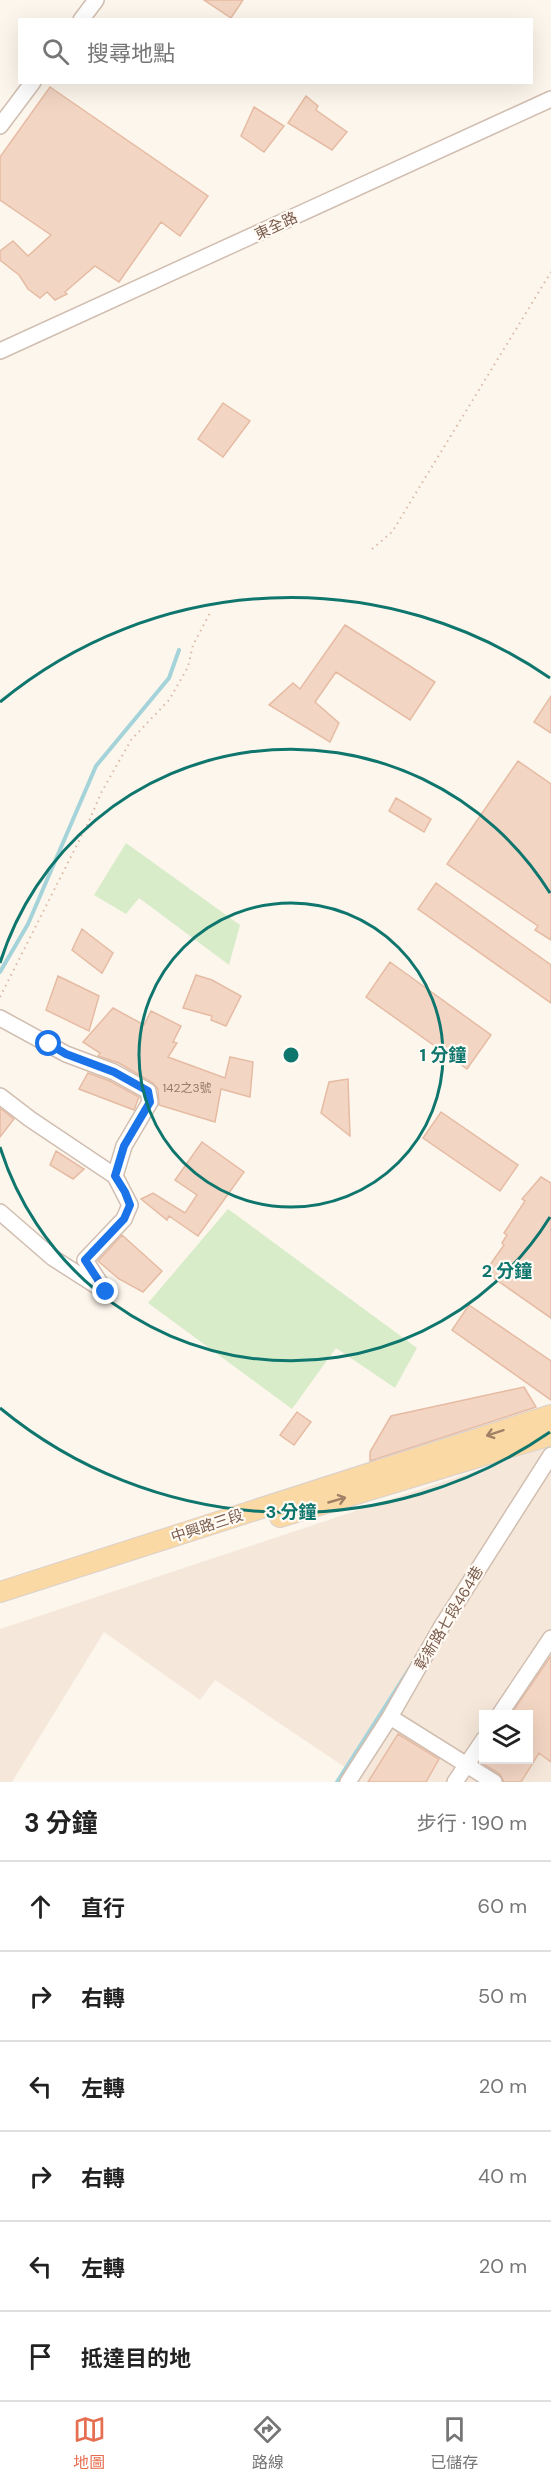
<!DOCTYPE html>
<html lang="zh-TW">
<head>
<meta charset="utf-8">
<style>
  :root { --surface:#fff; --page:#f2f2f2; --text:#222; --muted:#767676; --line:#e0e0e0; --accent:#e76f51 }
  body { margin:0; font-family:"DM Sans","Noto Sans TC",sans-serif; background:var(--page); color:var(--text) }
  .controls { position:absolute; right:18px; bottom:18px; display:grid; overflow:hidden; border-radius:0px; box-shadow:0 6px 24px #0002 }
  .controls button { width:54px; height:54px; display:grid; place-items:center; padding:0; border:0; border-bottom:2px solid var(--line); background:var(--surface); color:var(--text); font:30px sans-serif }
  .stop { position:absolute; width:18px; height:18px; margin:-14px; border:4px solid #1a73e8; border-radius:50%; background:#fff }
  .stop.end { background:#1a73e8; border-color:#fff; box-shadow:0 2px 6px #0008 }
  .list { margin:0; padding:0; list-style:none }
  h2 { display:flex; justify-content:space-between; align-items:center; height:78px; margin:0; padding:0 24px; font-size:26px }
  h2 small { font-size:20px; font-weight:400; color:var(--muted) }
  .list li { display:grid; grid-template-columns:39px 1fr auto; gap:18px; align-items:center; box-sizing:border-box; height:90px; padding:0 24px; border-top:2px solid var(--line) }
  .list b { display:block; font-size:22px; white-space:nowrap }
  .list em { font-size:20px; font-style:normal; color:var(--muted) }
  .icon { flex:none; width:33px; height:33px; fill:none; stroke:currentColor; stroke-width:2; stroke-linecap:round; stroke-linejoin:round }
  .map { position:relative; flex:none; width:551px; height:1782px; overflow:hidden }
  .search { position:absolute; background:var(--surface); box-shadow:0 6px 24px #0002; left:18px; right:18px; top:18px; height:66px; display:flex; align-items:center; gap:15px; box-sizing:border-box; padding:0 21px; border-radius:0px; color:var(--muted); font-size:22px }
  .sheet { height:618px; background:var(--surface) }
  nav { display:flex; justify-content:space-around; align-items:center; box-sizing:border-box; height:84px; border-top:2px solid var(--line); background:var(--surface); font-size:16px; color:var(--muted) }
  nav a { display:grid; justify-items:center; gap:3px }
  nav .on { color:var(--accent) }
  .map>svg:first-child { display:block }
  .residential { fill:#f5e8da; fill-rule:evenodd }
  .green { fill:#d8ecc9 }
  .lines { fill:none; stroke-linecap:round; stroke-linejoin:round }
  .stream { stroke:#a5d3da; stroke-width:4 }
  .building { fill:#f3d5c3; stroke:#e6bba3; stroke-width:1.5 }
  .minor-casing { stroke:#d1beb0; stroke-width:18 }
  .major-casing { stroke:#dad1cd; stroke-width:22 }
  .path { stroke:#d9b8a5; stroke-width:2; stroke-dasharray:1.5 4.5; stroke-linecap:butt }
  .minor { stroke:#fff; stroke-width:15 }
  .major { stroke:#fbd9a5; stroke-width:20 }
  .oneway { stroke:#a18267 }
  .route { stroke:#1a73e8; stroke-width:8 }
  .ring { fill:none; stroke:#0f766e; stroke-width:3 }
  .labels { text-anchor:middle; stroke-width:4.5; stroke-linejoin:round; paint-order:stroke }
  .number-label { font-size:12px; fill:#987a6a }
  .street-label { font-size:15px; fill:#7a5c4d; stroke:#fffaf3 }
  .centre { fill:#0f766e; stroke:#fffaf3; stroke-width:3 }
  .ring-label { font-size:18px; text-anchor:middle; font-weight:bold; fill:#0f766e; stroke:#fffaf3; stroke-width:4.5; stroke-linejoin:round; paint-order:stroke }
</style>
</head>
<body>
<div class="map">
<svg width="551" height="1782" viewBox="0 0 551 1782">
  <rect width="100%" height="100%" fill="#fdf6ec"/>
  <path class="residential" d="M551 1446V1782H341L349 1770 215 1680 200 1700 104 1632 12 1782H0V1629ZM484 1714H528V1760H484Z"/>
  <path class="green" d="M126 843 240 925 229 965 139 898 126 914 94 895Z
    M228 1209 417 1348 395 1388 336 1348 292 1409 148 1303Z"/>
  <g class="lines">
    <path class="stream" d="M0 972 28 924 96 766 169 678 179 650
      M337 1782 413 1663"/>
  </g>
  <path class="building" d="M204 0H243L231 18Z
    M50 87 208 196 180 236 161 222 119 282 95 266 65 292 67 294 55 300 47 292 40 298 28 289 19 275 0 260V251L13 241 28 256 51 235 0 200V157Z
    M306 96 318 106 316 110 347 132 332 150 288 123Z
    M254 107 284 126 264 152 241 136Z
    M223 403 250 421 223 457 198 439Z
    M345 625 435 682 410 720 336 672 315 702 339 723 330 742 269 705 293 683 300 689Z
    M551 696V733L534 722Z
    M518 761 551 784V940L535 930 538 926 447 864Z
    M396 798 431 819 424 832 389 811Z
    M436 883 551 965V1003L418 909Z
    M82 929 113 953 102 973 72 950Z
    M390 962 491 1035 467 1069 366 997Z
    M196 975 212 980 241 996 226 1026 211 1020 212 1016 183 1008Z
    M58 976 99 996 89 1031 46 1010Z
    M113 1008 144 1025 151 1011 181 1026 173 1042 177 1043 168 1057 225 1078 230 1057 253 1062 250 1097 221 1089 215 1122 159 1105 158 1089 153 1083 119 1063 98 1056 100 1053 83 1042Z
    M88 1073 110 1081 139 1097 134 1110 79 1089Z
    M348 1079 350 1136 321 1113 329 1082Z
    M0 1108 14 1119 0 1137Z
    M441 1112 518 1165 500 1191 423 1138Z
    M202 1142 244 1172 198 1236 169 1216 167 1220 141 1199 153 1193 185 1213 197 1195 175 1180Z
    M56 1151 84 1169 73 1179 50 1165Z
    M541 1177 551 1183V1318L485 1272 504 1245 502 1243 507 1235 504 1233 525 1201 522 1199Z
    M122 1235 162 1271 143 1292 119 1279 98 1261Z
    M469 1305 551 1361V1400L452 1330Z
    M524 1387 536 1407 370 1461V1452L391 1416Z
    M297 1412 311 1422 294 1445 280 1435Z
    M551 1656V1762L539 1753 521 1782H504L500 1774 480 1762 483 1757V1760H528V1714H511Z
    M398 1734 439 1759 426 1782H368Z"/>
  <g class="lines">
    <g class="minor-casing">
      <path id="minor" d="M81 20 96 0
        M0 126 33 82
        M0 351 551 99
        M0 1018 66 1054 114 1072 148 1091 150 1102 124 1146 115 1176 130 1205 124 1219 85 1260 106 1292 53 1258 0 1212
        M0 1096 30 1119 115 1176
        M500 1714 551 1638
        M390 1717 494 1782
        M348 1782 390 1717 442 1626 551 1455
        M455 1782 484 1739"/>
    </g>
    <g class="major-casing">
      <path id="major" d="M280 1517 551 1435
        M0 1592 551 1415"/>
    </g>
    <path class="path" d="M372 549 392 532 551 272
      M0 997 90 819 101 793 131 740 169 700 188 667 193 645 210 613"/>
    <use href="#minor" class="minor"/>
    <use href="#major" class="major"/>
  </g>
  <defs><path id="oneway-shaft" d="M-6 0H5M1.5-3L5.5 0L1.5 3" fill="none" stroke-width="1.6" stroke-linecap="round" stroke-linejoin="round" transform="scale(1.5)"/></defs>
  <g class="oneway">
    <use href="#oneway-shaft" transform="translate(495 1433) rotate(162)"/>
    <use href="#oneway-shaft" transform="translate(337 1500) rotate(-16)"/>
  </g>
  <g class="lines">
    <path class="route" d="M49 1044 66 1054 114 1072 148 1091 150 1102 124 1146 115 1176 125 1192 130 1205 124 1219 85 1260 106 1292"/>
  </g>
  <g class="ring">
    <circle cx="291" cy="1055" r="152"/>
    <path d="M550 1217A305 305 0 0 1 0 1147M0 963A305 305 0 0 1 550 893"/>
    <path d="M550 1432A457 457 0 0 1 0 1408M0 702A457 457 0 0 1 550 678"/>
  </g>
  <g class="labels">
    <g class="number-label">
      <text x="187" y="1092">142之3號</text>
    </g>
    <g class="street-label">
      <text transform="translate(276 226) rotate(-25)" y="5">東全路</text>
      <text transform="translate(207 1526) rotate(-18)" y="5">中興路三段</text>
      <text transform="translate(449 1618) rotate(-59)" y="5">彰新路七段464巷</text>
    </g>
  </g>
  <circle cx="291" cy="1055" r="9" class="centre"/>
  <g class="ring-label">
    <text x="443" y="1061">1 分鐘</text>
    <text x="507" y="1277">2 分鐘</text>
    <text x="291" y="1518">3 分鐘</text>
  </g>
</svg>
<div class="controls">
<button><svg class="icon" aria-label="layers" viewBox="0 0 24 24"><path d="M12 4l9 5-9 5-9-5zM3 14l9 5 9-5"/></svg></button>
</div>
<div class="stop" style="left:49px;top:1044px"></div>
<div class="stop end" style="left:106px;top:1292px"></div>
<div class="search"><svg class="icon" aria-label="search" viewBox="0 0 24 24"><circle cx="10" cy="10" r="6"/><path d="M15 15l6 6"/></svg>搜尋地點</div>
</div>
<section class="sheet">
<h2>3 分鐘<small>步行 · 190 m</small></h2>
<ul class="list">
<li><svg class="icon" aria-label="ahead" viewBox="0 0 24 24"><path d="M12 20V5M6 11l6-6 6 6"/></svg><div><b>直行</b></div><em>60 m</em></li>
<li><svg class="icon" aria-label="right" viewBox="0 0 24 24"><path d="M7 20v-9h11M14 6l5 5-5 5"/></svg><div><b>右轉</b></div><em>50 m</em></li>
<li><svg class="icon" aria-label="left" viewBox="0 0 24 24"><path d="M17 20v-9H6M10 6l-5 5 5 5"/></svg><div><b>左轉</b></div><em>20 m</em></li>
<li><svg class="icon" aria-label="right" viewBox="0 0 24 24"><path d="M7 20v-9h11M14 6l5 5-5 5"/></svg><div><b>右轉</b></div><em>40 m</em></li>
<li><svg class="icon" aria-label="left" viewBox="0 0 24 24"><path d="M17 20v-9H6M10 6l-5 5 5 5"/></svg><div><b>左轉</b></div><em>20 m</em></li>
<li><svg class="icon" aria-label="arrive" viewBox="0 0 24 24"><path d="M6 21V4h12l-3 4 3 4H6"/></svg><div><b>抵達目的地</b></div></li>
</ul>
</section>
<nav>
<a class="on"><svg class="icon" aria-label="map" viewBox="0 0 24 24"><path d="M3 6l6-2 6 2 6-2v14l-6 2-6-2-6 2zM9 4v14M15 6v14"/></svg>地圖</a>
<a><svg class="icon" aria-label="directions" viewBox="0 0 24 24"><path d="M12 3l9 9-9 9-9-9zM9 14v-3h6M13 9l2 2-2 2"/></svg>路線</a>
<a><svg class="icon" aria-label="saved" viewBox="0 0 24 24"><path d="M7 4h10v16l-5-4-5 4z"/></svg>已儲存</a>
</nav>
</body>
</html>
